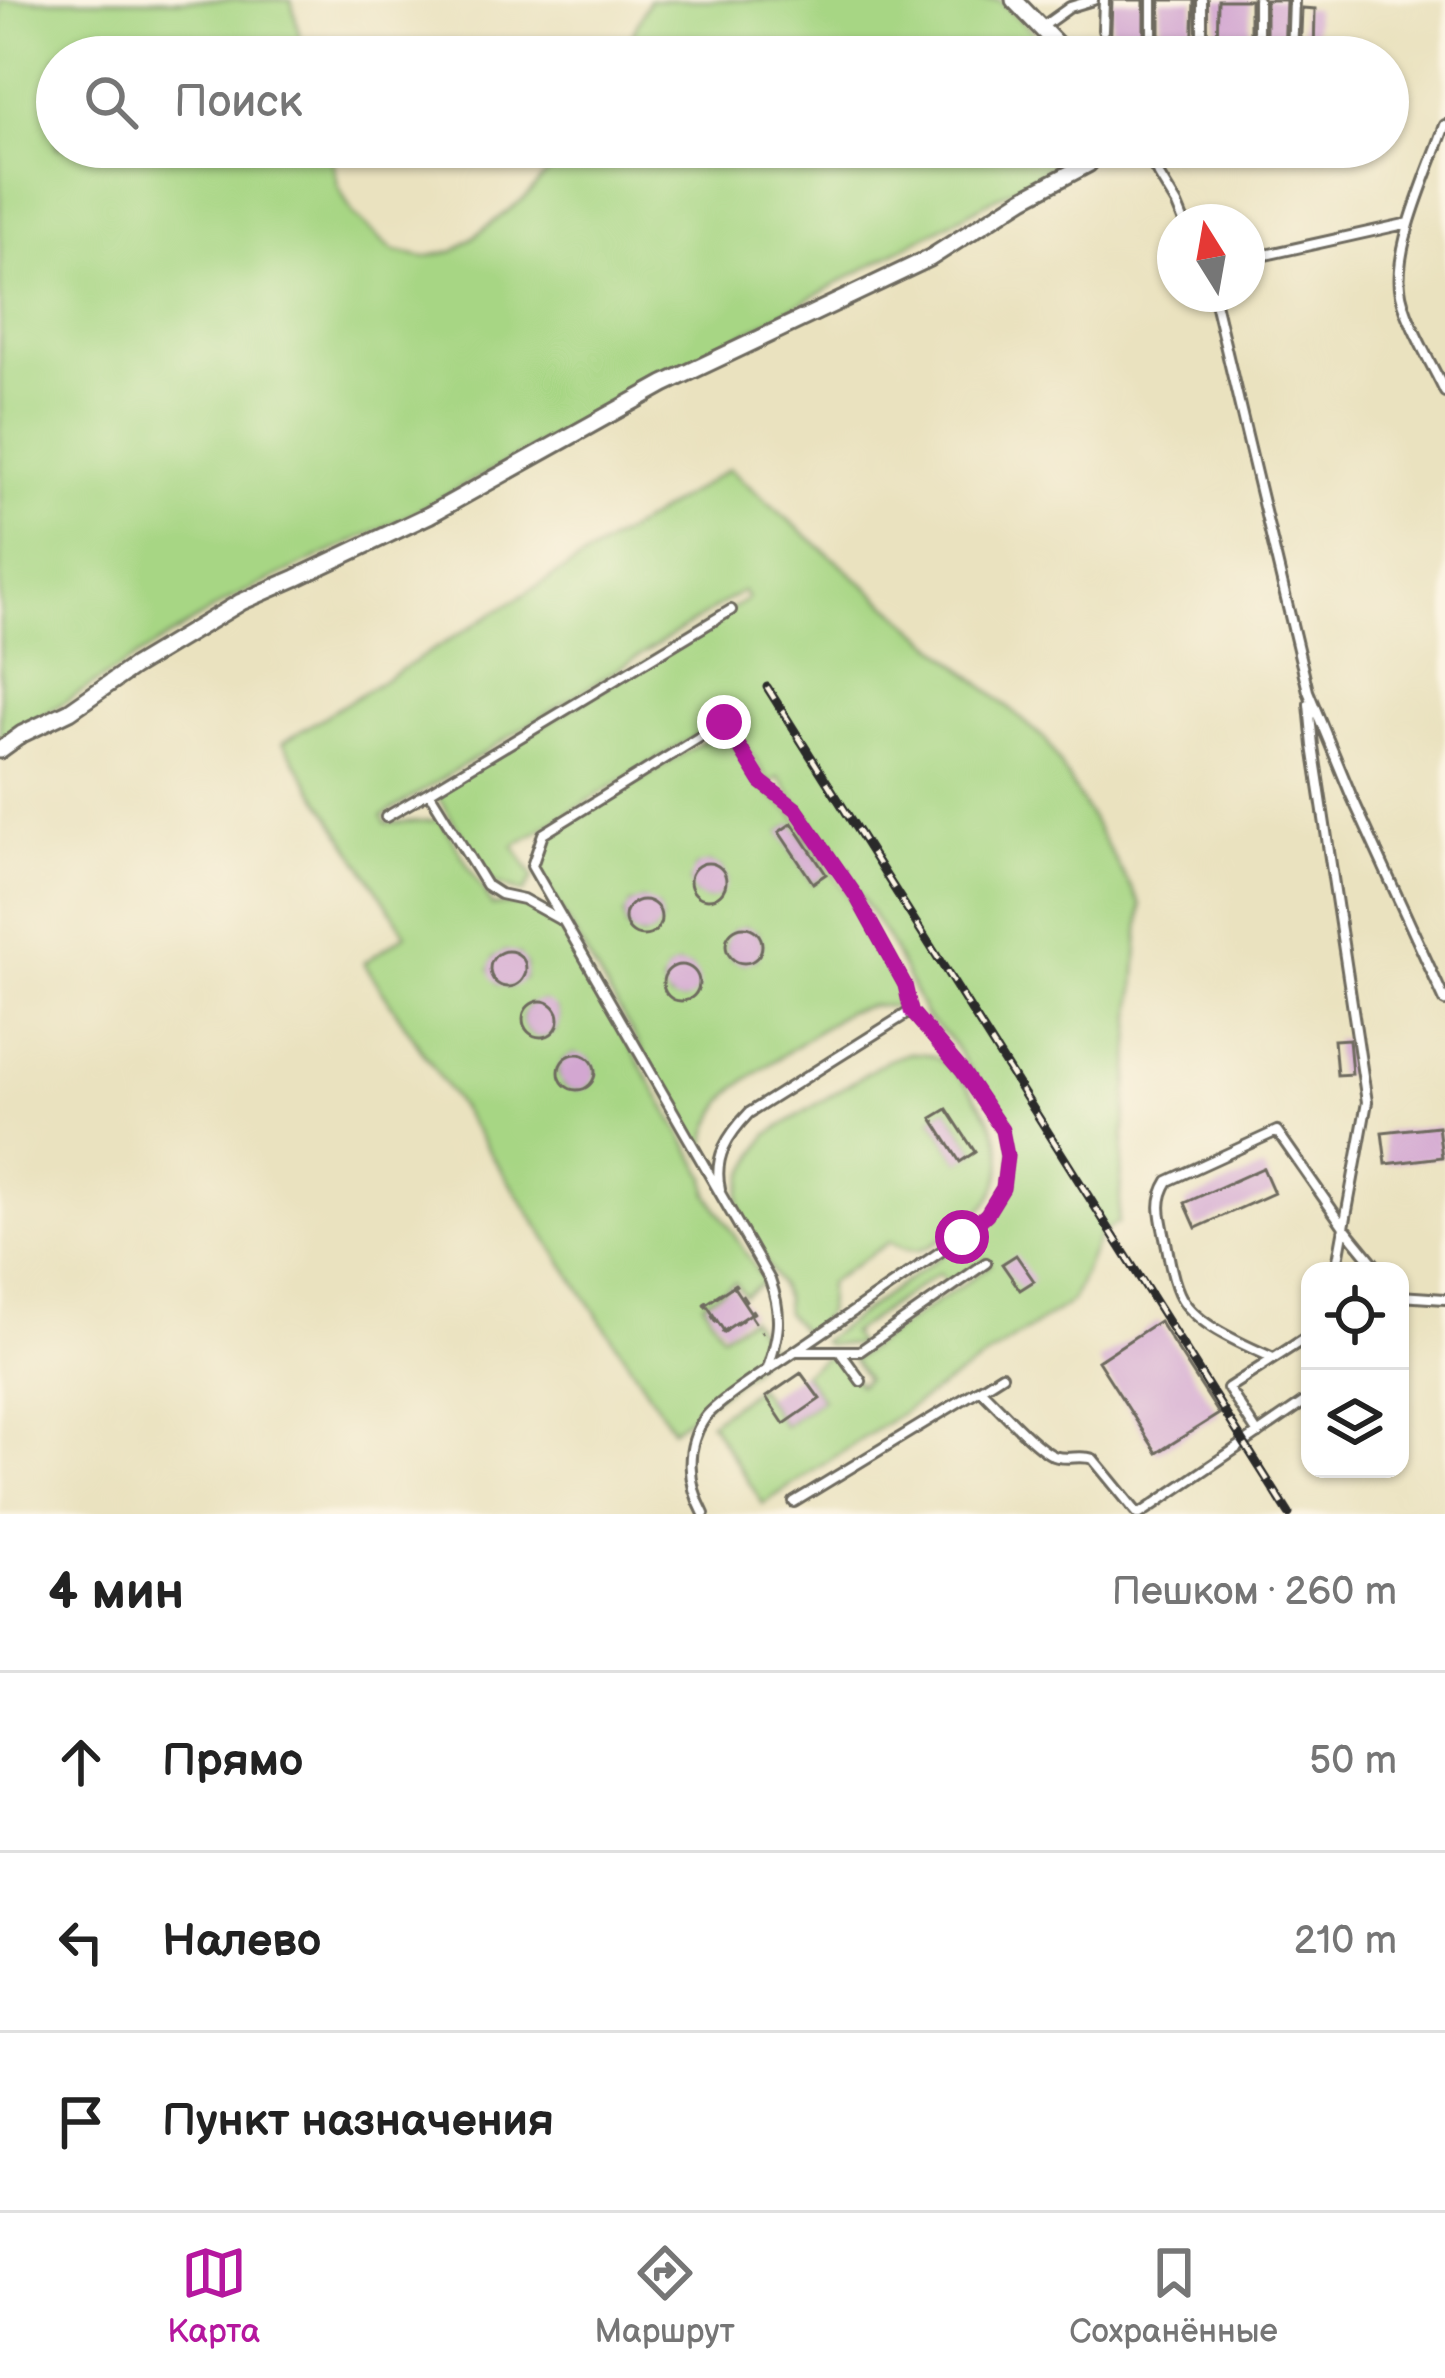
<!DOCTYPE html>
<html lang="ru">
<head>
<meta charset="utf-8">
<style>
  :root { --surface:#fff; --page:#f2f2f2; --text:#222; --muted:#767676; --line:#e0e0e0; --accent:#b5179e }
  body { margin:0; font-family:"Balsamiq Sans",sans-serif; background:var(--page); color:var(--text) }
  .controls { position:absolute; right:36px; bottom:36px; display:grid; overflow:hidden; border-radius:24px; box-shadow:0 3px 9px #0004 }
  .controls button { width:108px; height:108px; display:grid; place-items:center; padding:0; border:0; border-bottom:3px solid var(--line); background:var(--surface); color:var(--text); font:60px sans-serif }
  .compass { position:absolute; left:1157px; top:204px; width:108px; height:108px; border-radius:50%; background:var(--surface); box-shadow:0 3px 9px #0004; rotate:349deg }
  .stop { position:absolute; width:36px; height:36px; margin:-27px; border:9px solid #b5179e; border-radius:50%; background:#fff }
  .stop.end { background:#b5179e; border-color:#fff; box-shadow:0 3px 12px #0008 }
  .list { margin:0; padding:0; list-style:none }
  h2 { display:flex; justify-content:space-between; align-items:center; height:156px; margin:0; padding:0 48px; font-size:51px }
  h2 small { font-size:39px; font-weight:400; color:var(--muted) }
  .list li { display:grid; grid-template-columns:78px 1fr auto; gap:36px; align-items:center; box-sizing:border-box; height:180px; padding:0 48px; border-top:3px solid var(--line) }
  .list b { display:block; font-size:45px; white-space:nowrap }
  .list em { font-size:39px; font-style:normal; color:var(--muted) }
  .icon { flex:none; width:66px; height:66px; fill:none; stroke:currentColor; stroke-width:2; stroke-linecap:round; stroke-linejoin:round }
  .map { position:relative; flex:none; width:1445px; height:1514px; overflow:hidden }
  .search { position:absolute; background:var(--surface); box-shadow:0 3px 9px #0004; left:36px; right:36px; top:36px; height:132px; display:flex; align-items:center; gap:30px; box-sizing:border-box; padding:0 42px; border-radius:66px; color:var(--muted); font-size:45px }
  .sheet { height:696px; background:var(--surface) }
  nav { display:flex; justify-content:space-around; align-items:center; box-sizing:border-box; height:168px; border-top:3px solid var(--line); background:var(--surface); font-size:33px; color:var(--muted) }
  nav a { display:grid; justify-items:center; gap:6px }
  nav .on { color:var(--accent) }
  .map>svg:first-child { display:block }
  .green { fill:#a7d684; stroke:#698058; stroke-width:3; fill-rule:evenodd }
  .building { fill:#d3a7d1 }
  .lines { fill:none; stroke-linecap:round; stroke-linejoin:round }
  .lane-casing { stroke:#6e6b5f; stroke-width:14 }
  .street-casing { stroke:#6e6b5f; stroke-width:21 }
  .path { stroke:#6e6b5f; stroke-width:3; stroke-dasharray:9 9; stroke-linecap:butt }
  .lane { stroke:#fff; stroke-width:8 }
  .street { stroke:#fff; stroke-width:15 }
  .rail-casing { stroke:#2b2b2b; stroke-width:9 }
  .rail { stroke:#fcf5e5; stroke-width:4.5; stroke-dasharray:14; stroke-linecap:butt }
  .route { stroke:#b5179e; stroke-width:15 }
</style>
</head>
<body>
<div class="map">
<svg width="1445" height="1514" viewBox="0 0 1445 1514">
  <rect width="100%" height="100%" fill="#fcf5e5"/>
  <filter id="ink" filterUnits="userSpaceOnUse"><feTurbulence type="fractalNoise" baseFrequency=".00833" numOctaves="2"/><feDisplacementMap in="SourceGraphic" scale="24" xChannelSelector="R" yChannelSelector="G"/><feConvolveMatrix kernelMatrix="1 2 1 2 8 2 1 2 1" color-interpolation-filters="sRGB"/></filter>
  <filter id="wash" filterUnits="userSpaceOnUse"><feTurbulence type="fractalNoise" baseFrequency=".004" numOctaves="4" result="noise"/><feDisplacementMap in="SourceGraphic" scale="48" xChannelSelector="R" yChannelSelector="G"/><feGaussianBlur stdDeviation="2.7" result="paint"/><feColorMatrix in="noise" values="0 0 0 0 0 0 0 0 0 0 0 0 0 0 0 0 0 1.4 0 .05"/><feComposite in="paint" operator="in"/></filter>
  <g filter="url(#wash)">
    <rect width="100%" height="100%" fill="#eae2bf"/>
    <path class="green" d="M0 0H291L305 57H57V147H329L339 188 353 214 394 251 424 257 455 251 525 198 570 147H1074L1040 174 401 519 232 598 0 742Z
      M649 0H999L1032 31 1049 57H621Z
      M729 469 1046 740 1141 905 1118 1223 1100 1234 1072 1301 763 1504 710 1422 757 1387 784 1426 822 1399 803 1373 826 1357H838L859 1385 866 1379 851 1357H857L991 1265 986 1258 948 1284 939 1273 851 1333 858 1345 825 1344 822 1341 986 1224 998 1209 1011 1183 1012 1139 1005 1122 949 1038 927 1018 890 942 830 848 779 777 770 783 727 716 514 846 533 877 523 893 491 882 435 792 748 599 743 591 382 816 386 823 441 820 492 906C523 902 532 906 558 923L706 1177 708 1194 764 1282 744 1295 735 1282 703 1303 722 1335 750 1318 768 1344 750 1371 673 1429 364 963 406 934 283 742ZM505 951 518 954 526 965 524 978 510 987 498 984 490 970 494 957ZM542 1001 556 1009 559 1018 555 1031 543 1037C530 1036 523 1030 523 1016L529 1005ZM574 1054 589 1059 595 1071 588 1086 576 1090 564 1085 558 1072 563 1060Z
      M704 741 732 743 756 782 795 816 851 900 898 982 899 992 895 1007 873 1005 846 1012 736 1087C716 1108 707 1129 704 1156L539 873 549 836ZM792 824 801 837 806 835 808 838 804 841 825 874 813 883 780 832ZM709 863 721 868 726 880 719 895 707 899 695 894 690 882 696 867ZM643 900 658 908 661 921 654 932 642 937 627 928 624 916 631 904ZM745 927 757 932 762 944 756 959 743 963 731 958 726 946 732 931ZM678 965 691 968 698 979 694 994 683 1001 670 998 662 984 667 971Z
      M909 1053C919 1053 927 1053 936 1058 961 1071 995 1119 1000 1146 1003 1161 1001 1178 994 1192 985 1212 965 1223 947 1235 923 1251 916 1257 889 1242L828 1283C828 1312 829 1317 805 1334L786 1313 785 1299 779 1284 741 1221 739 1196 745 1174 767 1135 886 1061ZM947 1109 975 1151 960 1161 932 1119Z"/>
    <g id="blocks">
      <path class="building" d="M1112 0H1144V55H1110Z
        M1160 0H1194L1192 57 1160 55Z
        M1218 0H1250V57H1217Z
        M1266 0H1286L1284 57H1266Z
        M1302 8 1315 9 1314 57H1300Z
        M792 823 826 874 813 883 779 832Z
        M690 881a18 18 0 1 1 36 0a18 18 0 1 1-36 0Z
        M625 918a18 18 0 1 1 36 0a18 18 0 1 1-36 0Z
        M726 945a18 18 0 1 1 36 0a18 18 0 1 1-36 0Z
        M490 969a18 18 0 1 1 36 0a18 18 0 1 1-36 0Z
        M663 983a18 18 0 1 1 36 0a18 18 0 1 1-36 0Z
        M523 1019a18 18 0 1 1 36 0a18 18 0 1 1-36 0Z
        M1334 1040 1349 1039 1352 1074 1337 1075Z
        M559 1072a18 18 0 1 1 36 0a18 18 0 1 1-36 0Z
        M947 1109 975 1152 960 1162 932 1118Z
        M1438 1126 1442 1157 1386 1164 1382 1132Z
        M1263 1168 1274 1193 1196 1228 1185 1203Z
        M1016 1255 1034 1281 1020 1290 1002 1264Z
        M733 1286 751 1313 724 1331 706 1304Z
        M1159 1321 1219 1414 1157 1453 1098 1361Z
        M801 1373 820 1399 784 1424 766 1397Z"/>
    </g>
  </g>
  <g filter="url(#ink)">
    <use href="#blocks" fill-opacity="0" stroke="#6e6b5f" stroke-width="3"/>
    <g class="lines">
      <g class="lane-casing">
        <path id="lane" d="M1202 0V57
          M1042 27 1070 7 1093 0
          M1103 30 1104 0
          M1152 57V0
          M1258 57V0
          M1292 57 1294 0
          M1445 125C1430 169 1395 242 1400 288 1403 317 1432 364 1445 392
          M1142 147 1177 205 1184 222
          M1247 259 1409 223
          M1213 294 1308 691 1351 795 1445 1001
          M1309 704 1313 746 1367 1102 1336 1271
          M386 817 429 792
          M559 919 523 899 500 894 486 885 429 792 731 610
          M720 1189C713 1157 728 1135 749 1113L911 1011
          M1400 1296 1445 1299
          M798 1351H860L986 1263
          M840 1352 861 1381
          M1273 1358C1244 1344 1193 1325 1179 1293 1171 1276 1169 1255 1165 1237 1160 1215 1156 1200 1168 1181L1277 1131 1344 1227 1380 1271
          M980 1389 1002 1375
          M1258 1434 1228 1388 1310 1335
          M794 1502 980 1389C997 1405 1035 1448 1054 1456 1068 1461 1080 1454 1093 1459L1138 1514
          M704 1514C688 1484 684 1448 705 1418 717 1401 775 1365 794 1352 850 1314 906 1275 962 1237L987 1214 1003 1188 1007 1156 1002 1130 963 1072 911 1011 905 985 856 896 796 809 761 782 724 722 543 834 532 866 770 1280C783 1316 779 1335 767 1371
          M1140 1514 1310 1398"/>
      </g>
      <g class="street-casing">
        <path id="street" d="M1014 0 1069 57
          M0 750 22 734 70 711 133 667 241 602 296 578 429 515 664 384 930 258 1024 198 1088 164 1103 147"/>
      </g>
      <path class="path" d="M750 1315 754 1313 735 1284 704 1304 723 1333 750 1315 763 1334"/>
      <use href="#lane" class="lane"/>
      <use href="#street" class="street"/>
      <g class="rail-casing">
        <path id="rail" d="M767 687 1289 1514"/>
      </g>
      <use href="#rail" class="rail"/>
    </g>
  </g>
  <g class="lines" filter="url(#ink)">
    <path class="route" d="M724 722 761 782 796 809 856 896 905 985 911 1011 963 1072 1002 1130 1007 1156 1003 1188 987 1214 962 1237"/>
  </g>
</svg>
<div class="controls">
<button><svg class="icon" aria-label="locate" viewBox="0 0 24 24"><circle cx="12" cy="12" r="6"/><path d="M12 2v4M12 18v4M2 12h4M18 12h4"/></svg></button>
<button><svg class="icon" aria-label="layers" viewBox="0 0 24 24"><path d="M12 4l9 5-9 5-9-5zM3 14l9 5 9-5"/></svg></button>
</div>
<svg class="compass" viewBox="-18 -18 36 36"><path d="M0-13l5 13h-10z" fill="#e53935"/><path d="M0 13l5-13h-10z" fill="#767676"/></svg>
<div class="stop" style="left:962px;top:1237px"></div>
<div class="stop end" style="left:724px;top:722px"></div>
<div class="search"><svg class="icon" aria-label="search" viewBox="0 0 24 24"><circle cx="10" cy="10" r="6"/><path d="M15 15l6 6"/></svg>Поиск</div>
</div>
<section class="sheet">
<h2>4 мин<small>Пешком · 260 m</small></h2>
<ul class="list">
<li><svg class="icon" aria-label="ahead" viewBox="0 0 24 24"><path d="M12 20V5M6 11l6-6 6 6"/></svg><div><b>Прямо</b></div><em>50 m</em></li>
<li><svg class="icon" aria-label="left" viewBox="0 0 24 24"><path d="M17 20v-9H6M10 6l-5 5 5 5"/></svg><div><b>Налево</b></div><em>210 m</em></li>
<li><svg class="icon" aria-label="arrive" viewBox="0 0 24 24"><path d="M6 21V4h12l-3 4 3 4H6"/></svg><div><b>Пункт назначения</b></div></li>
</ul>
</section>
<nav>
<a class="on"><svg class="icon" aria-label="map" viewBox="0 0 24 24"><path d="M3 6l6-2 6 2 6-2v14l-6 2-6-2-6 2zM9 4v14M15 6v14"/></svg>Карта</a>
<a><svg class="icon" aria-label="directions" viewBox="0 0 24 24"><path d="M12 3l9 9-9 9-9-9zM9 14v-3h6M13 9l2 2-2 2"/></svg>Маршрут</a>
<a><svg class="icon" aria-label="saved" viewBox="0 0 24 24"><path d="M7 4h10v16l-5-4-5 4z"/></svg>Сохранённые</a>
</nav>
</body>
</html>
